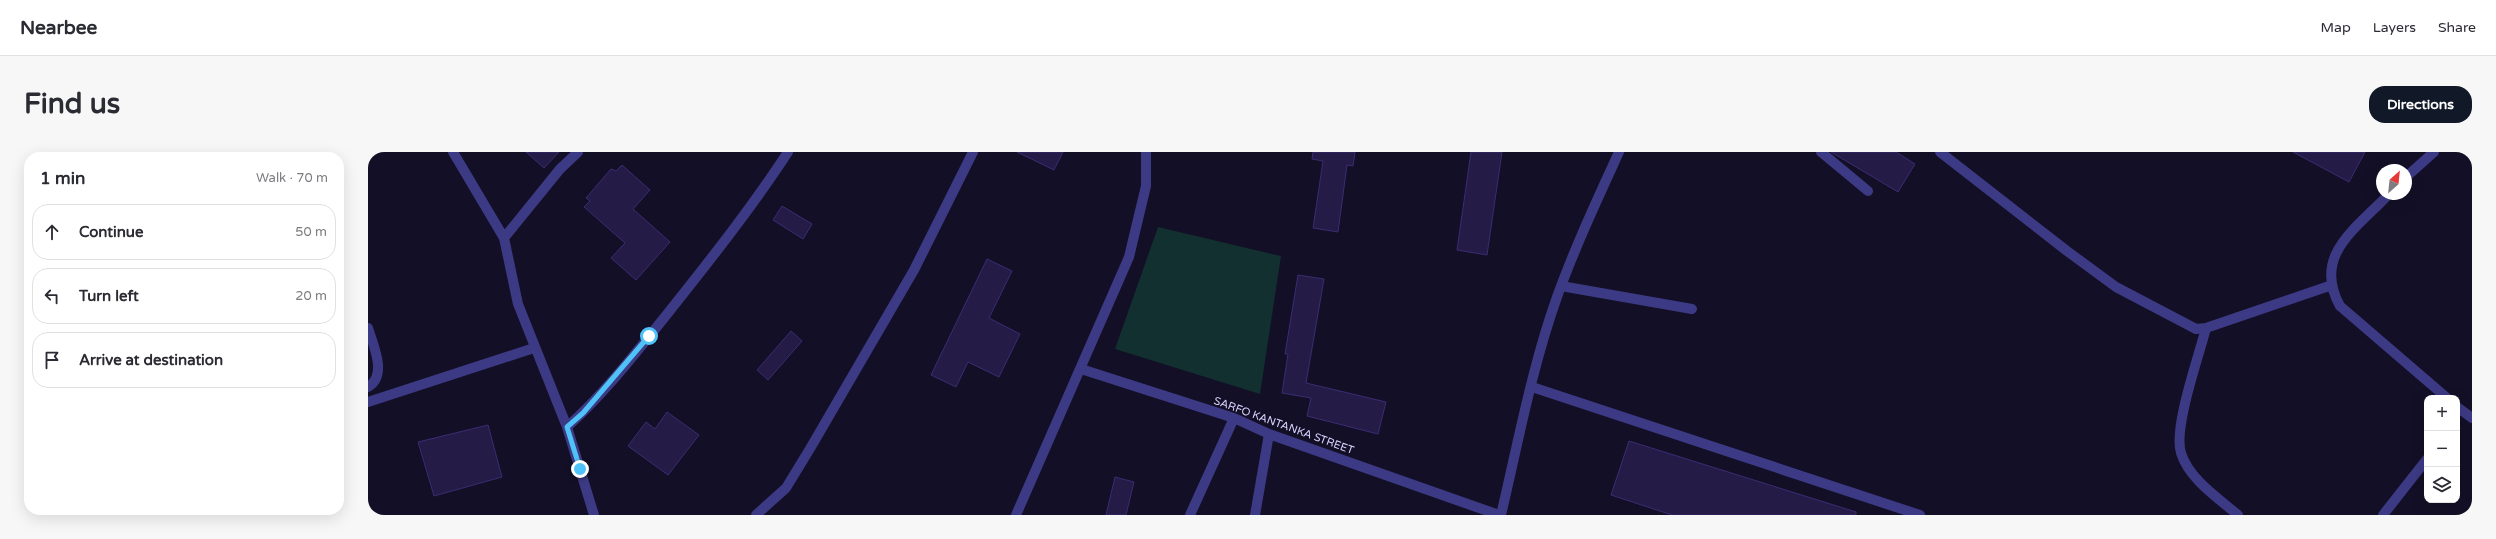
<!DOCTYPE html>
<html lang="en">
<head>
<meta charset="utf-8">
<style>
  :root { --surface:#fff; --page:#f7f7f7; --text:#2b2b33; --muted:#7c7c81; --line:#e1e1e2; --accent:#111827 }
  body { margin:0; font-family:"Varela Round",sans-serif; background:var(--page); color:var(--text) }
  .controls { position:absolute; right:12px; bottom:12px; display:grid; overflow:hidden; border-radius:8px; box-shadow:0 4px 16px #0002 }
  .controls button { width:36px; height:36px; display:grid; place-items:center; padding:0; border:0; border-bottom:1px solid var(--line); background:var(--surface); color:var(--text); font:20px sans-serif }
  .compass { position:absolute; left:2008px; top:12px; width:36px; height:36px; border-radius:50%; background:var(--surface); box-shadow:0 4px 16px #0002; rotate:27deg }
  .stop { position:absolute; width:12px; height:12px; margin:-9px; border:3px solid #4fc3f7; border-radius:50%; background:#fff }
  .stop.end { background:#4fc3f7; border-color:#fff; box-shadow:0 1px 4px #0008 }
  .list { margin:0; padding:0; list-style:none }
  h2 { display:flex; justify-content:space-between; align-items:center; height:52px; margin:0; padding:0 16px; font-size:17px }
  h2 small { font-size:13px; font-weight:400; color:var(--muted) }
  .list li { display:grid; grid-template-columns:26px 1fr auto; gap:12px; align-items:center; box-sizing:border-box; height:56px; margin:0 8px 8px; padding:0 8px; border:1px solid var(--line); border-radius:16px }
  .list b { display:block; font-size:15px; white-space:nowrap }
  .list em { font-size:13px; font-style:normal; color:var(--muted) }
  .icon { flex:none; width:22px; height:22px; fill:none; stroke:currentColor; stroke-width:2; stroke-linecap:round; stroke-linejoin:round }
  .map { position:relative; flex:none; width:2104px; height:363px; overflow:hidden; border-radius:16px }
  header { display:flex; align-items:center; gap:24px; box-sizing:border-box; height:56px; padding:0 20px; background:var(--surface); border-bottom:1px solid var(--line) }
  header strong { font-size:19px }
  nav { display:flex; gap:22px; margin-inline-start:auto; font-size:14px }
  .intro { display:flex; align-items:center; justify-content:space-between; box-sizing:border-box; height:96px; padding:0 24px }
  h1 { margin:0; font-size:28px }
  .button { padding:10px 18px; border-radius:16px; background:var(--accent); color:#fff; font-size:14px; font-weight:700 }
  main { display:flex; gap:24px; padding:0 24px }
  aside { flex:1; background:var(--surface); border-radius:16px; box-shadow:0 4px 16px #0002 }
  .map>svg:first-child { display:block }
  .green { fill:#12302f }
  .building { fill:#241b47; stroke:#3b2d73 }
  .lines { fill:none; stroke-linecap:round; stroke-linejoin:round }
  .minor { stroke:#3d3a85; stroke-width:10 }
  .route { stroke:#4fc3f7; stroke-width:5 }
  .labels { text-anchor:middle; stroke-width:3; stroke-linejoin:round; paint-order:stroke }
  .street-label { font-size:11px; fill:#d9d4ff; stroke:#130f26 }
</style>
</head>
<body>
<header>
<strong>Nearbee</strong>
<nav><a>Map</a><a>Layers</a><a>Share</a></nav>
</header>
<div class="intro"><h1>Find us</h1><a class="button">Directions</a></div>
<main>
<aside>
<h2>1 min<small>Walk · 70 m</small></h2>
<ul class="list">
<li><svg class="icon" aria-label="ahead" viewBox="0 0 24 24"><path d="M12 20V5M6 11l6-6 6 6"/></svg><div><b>Continue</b></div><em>50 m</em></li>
<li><svg class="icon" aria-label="left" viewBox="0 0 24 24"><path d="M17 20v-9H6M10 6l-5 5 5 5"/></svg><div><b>Turn left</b></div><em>20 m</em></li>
<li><svg class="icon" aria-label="arrive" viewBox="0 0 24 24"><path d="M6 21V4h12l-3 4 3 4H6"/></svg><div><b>Arrive at destination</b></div></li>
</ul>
</aside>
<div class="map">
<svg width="2104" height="363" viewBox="0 0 2104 363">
  <rect width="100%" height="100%" fill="#130f26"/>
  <path class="green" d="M790 75 913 104 892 242 747 197Z"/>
  <path class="building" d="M158 0H191L176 16Z
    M649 0H695L686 18Z
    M945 0H987L985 14 979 13 970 80 945 76 955 9 944 7Z
    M1103 0H1134L1119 103 1089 98Z
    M1463 0H1528L1547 12 1530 40Z
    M1925 0H1997L1981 30Z
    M254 13 282 38 265 57 302 90 268 128 243 106 257 91 216 55 222 49 218 46 243 17 248 19Z
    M414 54 444 72 435 87 405 68Z
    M619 107 644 119 621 166 652 182 631 225 600 210 588 235 563 223Z
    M930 123 956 127 938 231 1018 250 1010 282 939 264 943 246 914 241 920 202H917Z
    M423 179 434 189 400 228 389 218Z
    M299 260 331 283 300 323 260 294 278 270 287 277Z
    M120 273 134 325 66 344 50 290Z
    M1261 289 1488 360V363H1304L1243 343Z
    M747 325 766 330 758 363H738Z"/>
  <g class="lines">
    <path class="minor" d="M85 0 136 86
      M210 0 192 17 136 86 150 152 199 275 226 363
      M1453 0 1500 39
      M1572 0 1699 99 1748 135 1828 177 1838 176 1964 133
      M2038 25 2066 0
      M2021 42C1988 77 1944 103 1972 154L2079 246
      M1193 134 1324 157
      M0 176C5 193 20 223 0 235
      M1838 176C1831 204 1805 276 1813 301 1821 327 1850 346 1870 363
      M713 217 866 266 901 282 1131 363
      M1164 235 1552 363
      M0 250 166 196
      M2089 255 2104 266
      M199 275C235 243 266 203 296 166 339 112 382 58 420 0
      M388 363 418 336 443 295 546 118 605 0
      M648 363 761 105 778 34V0
      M822 363 866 266
      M887 363 901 282
      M1133 363C1150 291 1164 215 1189 145 1207 95 1229 48 1251 0
      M2015 363 2059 307"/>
  </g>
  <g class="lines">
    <path class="route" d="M212 317 199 275 215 261 281 184"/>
  </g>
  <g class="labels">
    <g class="street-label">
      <text transform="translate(916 273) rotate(20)" y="4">SARFO KANTANKA STREET</text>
    </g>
  </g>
</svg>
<div class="controls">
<button>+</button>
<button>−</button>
<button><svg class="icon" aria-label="layers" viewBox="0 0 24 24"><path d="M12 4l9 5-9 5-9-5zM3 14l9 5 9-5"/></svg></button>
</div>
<svg class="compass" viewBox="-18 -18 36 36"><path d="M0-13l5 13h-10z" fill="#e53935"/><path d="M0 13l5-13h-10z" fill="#7c7c81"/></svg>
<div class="stop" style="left:281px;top:184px"></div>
<div class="stop end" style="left:212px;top:317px"></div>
</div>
</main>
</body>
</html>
